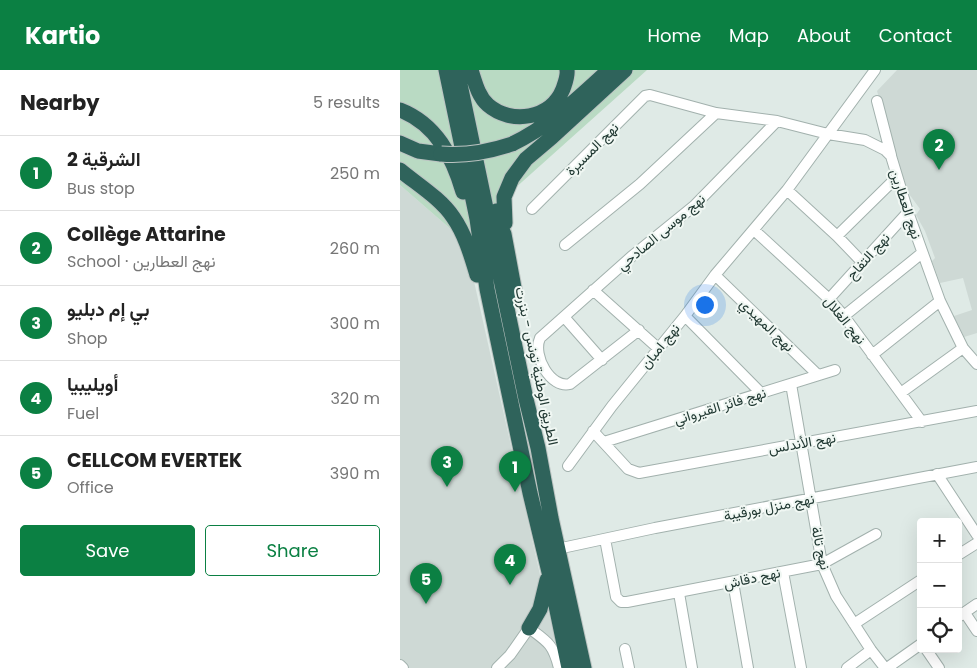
<!DOCTYPE html>
<html lang="en">
<head>
<meta charset="utf-8">
<style>
  :root { --surface:#fff; --page:#f2f2f2; --text:#222; --muted:#767676; --line:#e0e0e0; --accent:#0b8043 }
  body { margin:0; font-family:Poppins,Vazirmatn,sans-serif; background:var(--page); color:var(--text) }
  .controls { position:absolute; right:15px; bottom:15px; display:grid; overflow:hidden; border-radius:5px; box-shadow:0 5px 20px #0002 }
  .controls button { width:45px; height:45px; display:grid; place-items:center; padding:0; border:0; border-bottom:1px solid var(--line); background:var(--surface); color:var(--text); font:25px sans-serif }
  .you { position:absolute; left:304px; top:234px; width:18px; height:18px; margin:-12px; border:4px solid #fff; border-radius:50%; background:#1a73e8; box-shadow:0 0 0 8px #1a73e833 }
  .badge { display:grid; place-items:center; width:32px; height:32px; border-radius:50%; background:var(--accent); color:#fff; font-size:16px; font-weight:700 }
  .pin { position:absolute; translate:-50% -41px; filter:drop-shadow(0 1px 2px #0008) }
  .pin::after { content:''; position:absolute; top:26px; width:18px; height:15px; background:inherit; clip-path:polygon(0 0,100% 0,50% 100%) }
  .list { margin:0; padding:0; list-style:none }
  h2 { display:flex; justify-content:space-between; align-items:center; height:65px; margin:0; padding:0 20px; font-size:21px }
  h2 small { font-size:16px; font-weight:400; color:var(--muted) }
  .list li { display:grid; grid-template-columns:32px 1fr auto; gap:15px; align-items:center; box-sizing:border-box; height:75px; padding:0 20px; border-top:1px solid var(--line) }
  .list b { display:block; font-size:19px; white-space:nowrap }
  .list p { margin:0; font-size:16px; white-space:nowrap; color:var(--muted) }
  .list em { font-size:16px; font-style:normal; color:var(--muted) }
  .actions { display:flex; gap:10px; padding:15px 20px }
  .actions a { flex:1; padding:11px 0; border:1px solid var(--accent); border-radius:5px; text-align:center; font-size:18px; color:var(--accent) }
  .actions .main { background:var(--accent); color:#fff }
  .icon { flex:none; width:28px; height:28px; fill:none; stroke:currentColor; stroke-width:2; stroke-linecap:round; stroke-linejoin:round }
  .map { position:relative; flex:none; width:577px; height:598px; overflow:hidden }
  header { display:flex; align-items:center; gap:30px; box-sizing:border-box; height:70px; padding:0 25px; background:var(--accent); color:#fff }
  header strong { font-size:24px }
  nav { display:flex; gap:28px; margin-inline-start:auto; font-size:18px }
  main { display:flex }
  aside { flex:1; background:var(--surface) }
  .map>svg:first-child { display:block }
  .built { fill:#ced9d5 }
  .green { fill:#b9dac3 }
  .lines { fill:none; stroke-linecap:round; stroke-linejoin:round }
  .minor-casing { stroke:#a2b1ad; stroke-width:12 }
  .highway-casing { stroke:#bcc4c2; stroke-width:17 }
  .minor { stroke:#fff; stroke-width:10 }
  .highway { stroke:#2f635b; stroke-width:15 }
  .highway-bridge-casing { stroke:#bcc4c2; stroke-width:17; stroke-linecap:butt }
  .highway-bridge { stroke:#2f635b; stroke-width:15 }
  .labels { text-anchor:middle; stroke-width:4; stroke-linejoin:round; paint-order:stroke }
  .street-label { font-size:14px; fill:#213933; stroke:#f0f7f3 }
</style>
</head>
<body>
<header>
<strong>Kartio</strong>
<nav><a>Home</a><a>Map</a><a>About</a><a>Contact</a></nav>
</header>
<main>
<aside>
<h2>Nearby<small>5 results</small></h2>
<ul class="list">
<li><span class="badge">1</span><div><b>الشرقية 2</b><p>Bus stop</p></div><em>250 m</em></li>
<li><span class="badge">2</span><div><b>Collège Attarine</b><p>School · نهج العطارين</p></div><em>260 m</em></li>
<li><span class="badge">3</span><div><b>بي إم دبليو</b><p>Shop</p></div><em>300 m</em></li>
<li><span class="badge">4</span><div><b>أويليبيا</b><p>Fuel</p></div><em>320 m</em></li>
<li><span class="badge">5</span><div><b>CELLCOM EVERTEK</b><p>Office</p></div><em>390 m</em></li>
</ul>
<div class="actions"><a class="main">Save</a><a>Share</a></div>
</aside>
<div class="map">
<svg width="577" height="598" viewBox="0 0 577 598">
  <rect width="100%" height="100%" fill="#dfeae6"/>
  <path class="built" d="M497 0H577V263L564 267 554 246 572 240 563 208 540 213 532 191 535 188 525 161 516 145 520 139 509 124 504 110 477 21Z
    M0 115 61 168 73 207 154 567 151 584 154 598H0Z"/>
  <path class="green" d="M0 0H247L113 120 109 138 112 166 64 179 61 168 0 115Z"/>
  <g class="lines">
    <g class="minor-casing">
      <path id="minor" d="M477 31 491 85
        M387 120 437 166 462 192
        M132 139 245 26 250 25 316 43 377 51 428 64 465 70 485 80 491 86 508 142 540 231 563 278 577 294
        M354 160 429 229 444 246 522 352
        M437 166 497 107
        M165 175 240 114 316 43
        M315 205 418 305
        M193 220 259 279
        M429 229 508 142
        M285 246 361 323
        M444 246 522 183
        M165 248 202 290
        M239 260 170 314C151 319 132 286 140 268L231 187 294 136 377 51
        M472 285 540 231
        M391 314 422 494 436 526 471 580 485 598
        M502 322 563 278
        M193 361 228 399 239 403 577 341
        M204 372 435 300
        M168 396 212 336 285 246 315 205 387 120 475 0
        M537 404 577 465
        M205 469 216 527 221 532H227L422 494 476 464
        M162 478 255 458 577 397
        M558 485 577 473
        M383 502 401 598
        M333 512 348 598
        M279 523 292 598
        M565 543 577 561
        M558 547 577 534
        M454 554 521 510
        M225 579 229 598
        M526 579 539 598
        M0 595 3 598
        M97 598 110 585 129 558C148 572 153 574 159 598
        M447 598 471 580
        M487 598 521 574"/>
    </g>
    <g class="highway-casing">
      <path id="highway" d="M46 0 77 149 87 219 130 423 149 502 169 598
        M57 0 126 329 138 378 151 448 184 598
        M71 0C75 12 78 26 88 35 111 55 151 49 163 19 165 13 168 6 167 0
        M0 40C36 54 53 87 63 122
        M0 73 18 81 41 84
        M112 74C151 55 177 29 209 0
        M0 100C18 115 40 128 53 147 65 164 71 185 77 205
        M96 141 99 154 104 164 115 223
        M105 153 104 127 112 108 126 89 152 67 225 0
        M129 558 140 539 147 510"/>
    </g>
    <use href="#minor" class="minor"/>
    <use href="#highway" class="highway"/>
    <g class="highway-bridge-casing">
      <path id="highway-bridge" d="M41 84C65 86 88 82 112 74"/>
    </g>
    <use href="#highway-bridge" class="highway-bridge"/>
  </g>
  <g class="labels">
    <g class="street-label">
      <text transform="translate(192 79) rotate(-45)" y="5">نهج المسيرة</text>
      <text transform="translate(506 134) rotate(72)" y="5">نهج العطارين</text>
      <text transform="translate(261 162) rotate(-40)" y="5">نهج موسى الصادحي</text>
      <text transform="translate(468 186) rotate(-48)" y="5">نهج التفاح</text>
      <text transform="translate(445 250) rotate(51)" y="5">نهج الغلال</text>
      <text transform="translate(367 255) rotate(44)" y="5">نهج المهيدي</text>
      <text transform="translate(260 276) rotate(-51)" y="5">نهج امبان</text>
      <text transform="translate(137 296) rotate(78)" y="5">الطريق الوطنية تونس - بنزرت</text>
      <text transform="translate(320 336) rotate(-17)" y="5">نهج فائز القيرواني</text>
      <text transform="translate(402 373) rotate(-10)" y="5">نهج الأندلس</text>
      <text transform="translate(369 437) rotate(-11)" y="5">نهج منزل بورقيبة</text>
      <text transform="translate(421 478) rotate(77)" y="5">نهج تالة</text>
      <text transform="translate(352 508) rotate(-12)" y="5">نهج دقاش</text>
    </g>
  </g>
</svg>
<div class="controls">
<button>+</button>
<button>−</button>
<button><svg class="icon" aria-label="locate" viewBox="0 0 24 24"><circle cx="12" cy="12" r="6"/><path d="M12 2v4M12 18v4M2 12h4M18 12h4"/></svg></button>
</div>
<div class="you"></div>
<div class="pin badge" style="left:115px;top:422px">1</div>
<div class="pin badge" style="left:539px;top:100px">2</div>
<div class="pin badge" style="left:47px;top:417px">3</div>
<div class="pin badge" style="left:110px;top:515px">4</div>
<div class="pin badge" style="left:26px;top:534px">5</div>
</div>
</main>
</body>
</html>
